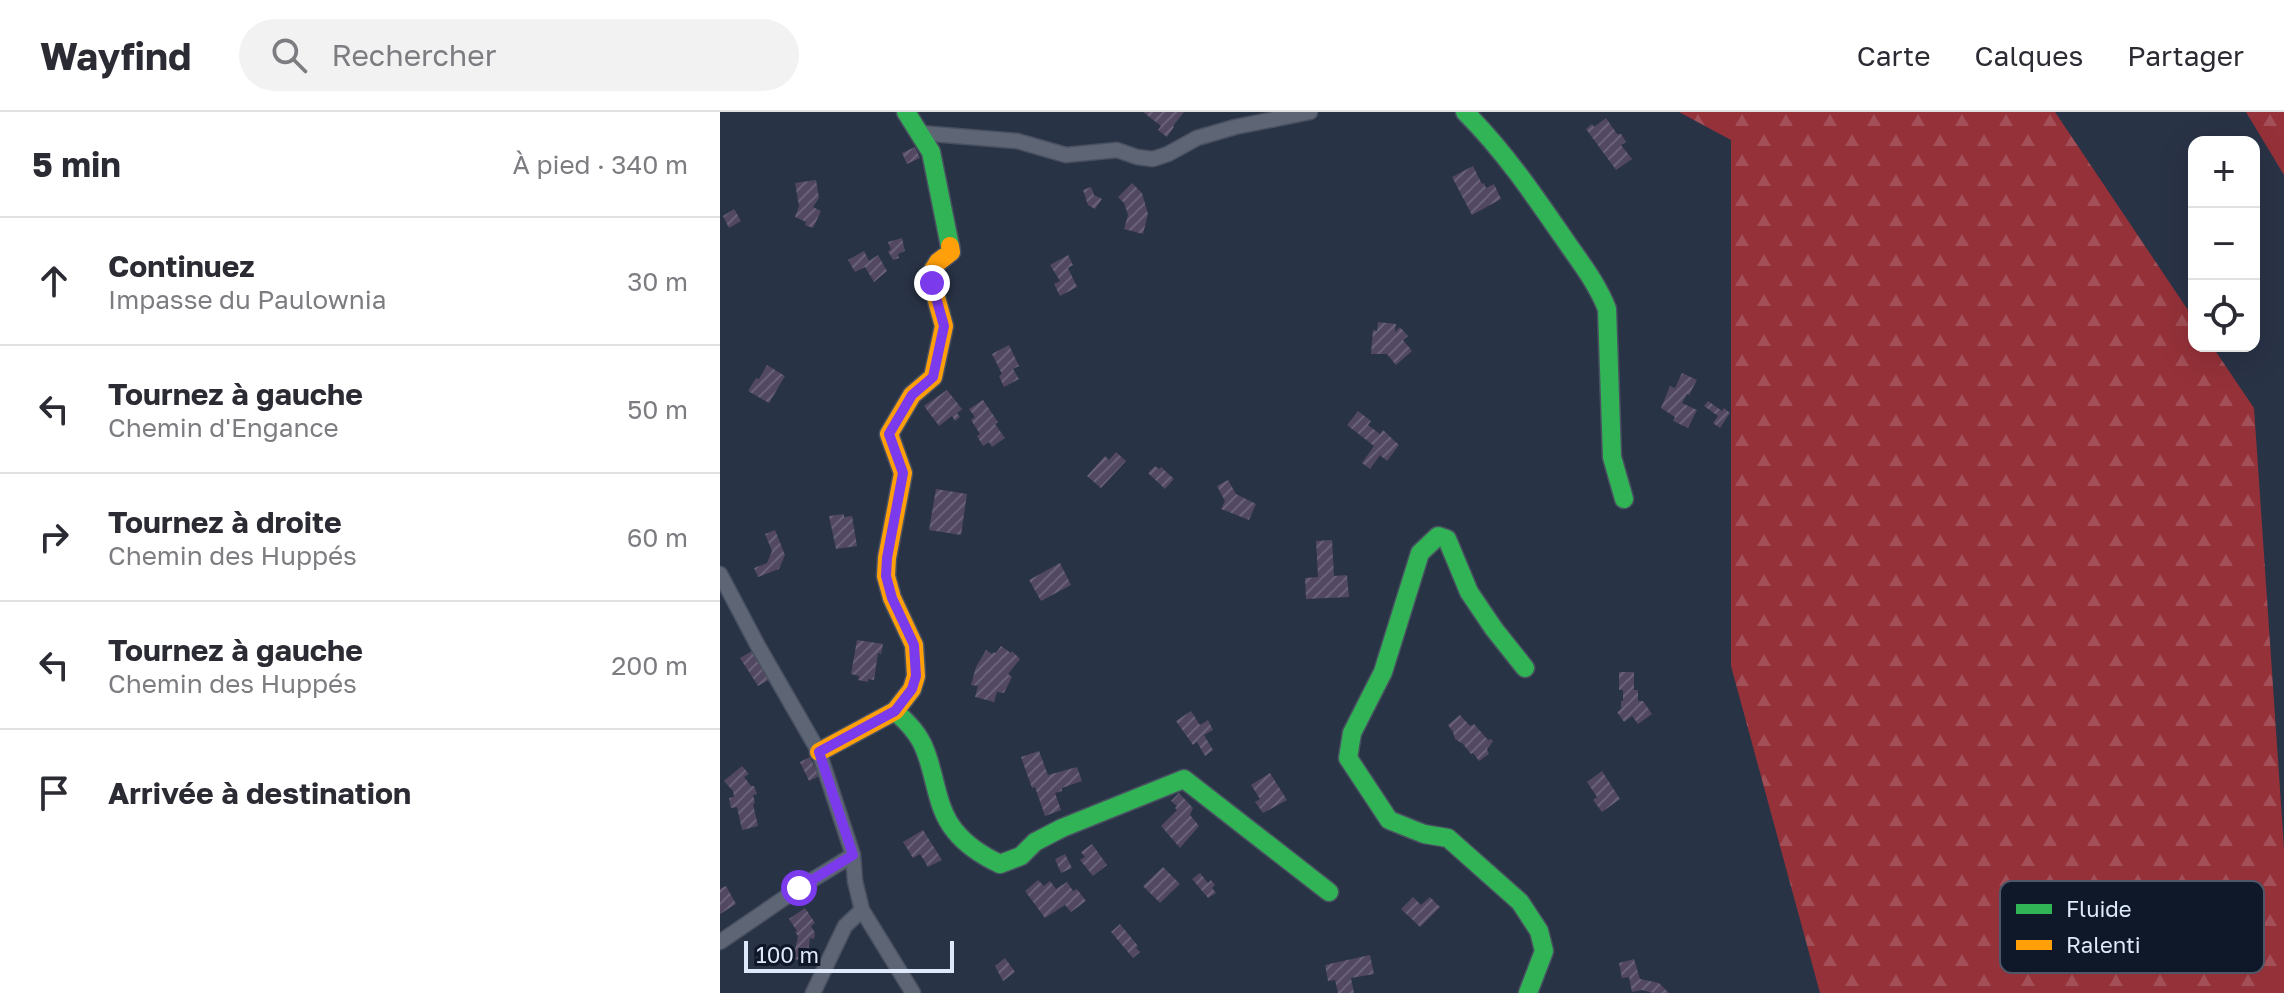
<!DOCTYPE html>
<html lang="fr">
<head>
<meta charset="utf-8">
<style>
  :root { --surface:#fff; --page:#f2f2f3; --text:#2b2b33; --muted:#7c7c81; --line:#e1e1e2 }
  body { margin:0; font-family:"Golos Text",sans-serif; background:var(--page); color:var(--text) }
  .controls { position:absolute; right:24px; top:24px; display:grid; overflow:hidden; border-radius:16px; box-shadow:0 8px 32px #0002 }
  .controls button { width:72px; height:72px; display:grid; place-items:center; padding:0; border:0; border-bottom:2px solid var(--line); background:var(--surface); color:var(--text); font:40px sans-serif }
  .scale { position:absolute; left:24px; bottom:20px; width:210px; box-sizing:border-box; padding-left:8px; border:4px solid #dee9fb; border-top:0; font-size:22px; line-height:28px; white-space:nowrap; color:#dee9fb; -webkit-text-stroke:6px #0f1828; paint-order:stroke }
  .stop { position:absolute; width:24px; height:24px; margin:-18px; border:6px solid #7c3aed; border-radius:50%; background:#fff }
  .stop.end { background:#7c3aed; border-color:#fff; box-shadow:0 2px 8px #0008 }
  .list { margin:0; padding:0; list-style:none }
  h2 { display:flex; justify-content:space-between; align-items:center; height:104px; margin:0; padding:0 32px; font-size:34px }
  h2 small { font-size:26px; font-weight:400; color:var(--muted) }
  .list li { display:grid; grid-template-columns:52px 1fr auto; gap:24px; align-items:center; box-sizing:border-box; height:128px; padding:0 32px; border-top:2px solid var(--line) }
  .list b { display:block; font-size:30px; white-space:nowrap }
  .list p { margin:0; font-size:26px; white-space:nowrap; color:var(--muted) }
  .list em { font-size:26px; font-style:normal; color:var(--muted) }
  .icon { flex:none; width:44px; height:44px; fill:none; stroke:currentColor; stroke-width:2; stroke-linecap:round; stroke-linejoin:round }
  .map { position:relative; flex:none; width:1564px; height:881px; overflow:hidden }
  header { display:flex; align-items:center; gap:48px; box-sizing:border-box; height:112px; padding:0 40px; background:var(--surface); border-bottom:2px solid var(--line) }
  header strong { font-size:38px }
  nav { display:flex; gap:44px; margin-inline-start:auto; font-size:28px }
  .search { width:560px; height:72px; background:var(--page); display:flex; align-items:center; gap:20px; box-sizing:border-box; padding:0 28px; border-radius:44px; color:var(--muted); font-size:30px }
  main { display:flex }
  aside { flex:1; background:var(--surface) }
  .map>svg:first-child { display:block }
  .forest { fill:url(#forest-firs) }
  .building { fill:url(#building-hatch) }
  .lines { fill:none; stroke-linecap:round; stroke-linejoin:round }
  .street-casing { stroke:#495161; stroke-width:17 }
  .fast-casing { stroke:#495161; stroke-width:21 }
  .slow-casing { stroke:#495161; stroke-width:21 }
  .street { stroke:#5e6675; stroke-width:14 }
  .fast { stroke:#30b455; stroke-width:18 }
  .slow { stroke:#ff9f0a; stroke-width:18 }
  .route { stroke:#7c3aed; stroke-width:10 }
  .key { fill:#0f1828; stroke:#4d5767; stroke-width:2 }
  .key-label { font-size:22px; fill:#dee9fb }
</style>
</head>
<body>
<header>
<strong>Wayfind</strong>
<div class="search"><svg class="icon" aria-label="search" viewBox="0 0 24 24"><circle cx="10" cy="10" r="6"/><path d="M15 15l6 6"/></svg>Rechercher</div>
<nav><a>Carte</a><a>Calques</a><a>Partager</a></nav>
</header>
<main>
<aside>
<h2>5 min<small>À pied · 340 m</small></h2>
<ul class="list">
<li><svg class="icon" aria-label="ahead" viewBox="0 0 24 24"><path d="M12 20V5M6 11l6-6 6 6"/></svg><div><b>Continuez</b><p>Impasse du Paulownia</p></div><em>30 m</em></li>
<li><svg class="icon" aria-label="left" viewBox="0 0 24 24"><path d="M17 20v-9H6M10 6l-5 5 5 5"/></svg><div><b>Tournez à gauche</b><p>Chemin d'Engance</p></div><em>50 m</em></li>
<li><svg class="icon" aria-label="right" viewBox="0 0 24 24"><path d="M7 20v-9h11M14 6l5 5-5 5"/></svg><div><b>Tournez à droite</b><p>Chemin des Huppés</p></div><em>60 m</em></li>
<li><svg class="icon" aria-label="left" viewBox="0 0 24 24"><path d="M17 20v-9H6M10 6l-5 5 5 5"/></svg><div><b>Tournez à gauche</b><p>Chemin des Huppés</p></div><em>200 m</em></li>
<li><svg class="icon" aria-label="arrive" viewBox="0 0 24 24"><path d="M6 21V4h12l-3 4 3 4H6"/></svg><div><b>Arrivée à destination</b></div></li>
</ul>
</aside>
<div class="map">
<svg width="1564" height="881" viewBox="0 0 1564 881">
  <defs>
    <pattern id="forest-firs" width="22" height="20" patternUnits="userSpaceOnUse" patternTransform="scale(2)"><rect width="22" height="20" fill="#953139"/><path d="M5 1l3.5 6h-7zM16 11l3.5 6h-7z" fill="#a34f57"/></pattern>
    <pattern id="building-hatch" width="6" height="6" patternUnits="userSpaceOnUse" patternTransform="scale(2)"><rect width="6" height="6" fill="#524862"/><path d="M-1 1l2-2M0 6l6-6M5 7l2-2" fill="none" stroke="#6a6279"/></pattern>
  </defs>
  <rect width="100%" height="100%" fill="#293346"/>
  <path class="forest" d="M959 0H1335L1474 207V234H1492L1534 296 1564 736V881H1100L1011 554V28Z
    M1526 0H1564V63Z"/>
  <path class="building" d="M423 0H464L453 14 454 15 447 25 438 18 441 14Z
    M886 6 897 22H901L906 30 901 33 912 47 896 58 866 17 872 12 874 15Z
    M195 35 200 46 187 52 182 41Z
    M753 54 762 72 764 71 766 76 774 72 781 87 752 103 732 65Z
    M96 68 99 86 93 95 101 99 93 116 85 113 86 110 75 105 79 94 75 71Z
    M412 71 422 81 428 102 423 122 404 117 408 103 404 91 398 85Z
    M371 75 374 83 382 87 375 97 368 93 363 78Z
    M14 97 21 109 9 116 3 104Z
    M182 126 185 139 178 142 179 146 173 148 168 139 171 138 168 130Z
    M144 139 149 149 158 143 167 159 154 170 145 155 135 160 128 148Z
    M348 143 353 153 348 156 357 175 340 184 334 172 340 169 330 153Z
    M658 210 676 212 675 220 680 215 688 224 683 228 692 239 676 253 667 242H651L653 218 657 219Z
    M289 233 299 254 293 257 299 267 284 275 279 264 282 262 272 242Z
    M47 253 65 264 49 291 28 279 36 266 39 267Z
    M962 261 977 268 969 283 967 282 962 291 977 298 968 316 953 309 955 305 941 296 950 274 955 276Z
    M227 278 242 297 237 301 240 305 235 309 232 304 219 314 204 294Z
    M263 288 278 310 275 312 285 326 272 335 269 330 263 334 257 324 260 322 251 308 255 305 249 297Z
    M988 289 1002 299 1004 296 1010 301 1000 316 993 311 998 304 984 294Z
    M638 299 651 309 648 313 660 322 663 318 679 333 667 349 660 343 650 357 642 351 654 334 627 313Z
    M396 340 406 349 381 376 367 364 385 344 389 348Z
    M435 354 439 357 441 355 454 367 445 377 428 361Z
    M508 368 516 382 536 392 529 408 501 397 505 389 497 374Z
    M216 377 247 382 241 423 209 418Z
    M124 402V405L132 404 137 434 116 437 109 404Z
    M55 418 65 443 59 457 38 465 34 456 47 451 52 439 45 422Z
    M612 428 614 464 627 463 629 485 586 487 585 466 598 465 596 429Z
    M340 451 351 473 321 489 309 468Z
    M137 528 163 532 161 542 158 541 154 568 148 567V570L138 568 139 564 131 562Z
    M281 534 291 541 292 539 300 547 288 562 292 565 284 581 277 580 274 590 255 585 258 574 251 573 256 555 266 538 272 542 274 540 276 541Z
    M32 539 50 567 38 574 20 546Z
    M899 560H914V578H918V589H923L932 602 918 612 912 604 904 610 897 600 901 597V589H903V578H899Z
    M471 599 480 613 488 608 493 618 484 623 493 638 485 644 477 630 473 633 456 609Z
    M740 603 750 614 754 612 768 628 771 627 773 629 767 637 769 642 759 649 753 641 751 642 743 632 735 627 733 620 728 613Z
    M319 639 328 663 357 655 362 669 342 676V679L335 681 341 698 325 704 315 675 312 676 301 645Z
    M90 645 99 664 89 669 80 650Z
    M22 654 29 662 24 665 31 674H34L37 682 33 683 35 691 33 692 38 714 22 718 17 695 11 696 9 686 14 685 13 679 4 669Z
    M882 659 900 687 882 700 873 688 877 685 867 670Z
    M550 661 567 688 543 701 535 690 540 687 531 673Z
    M459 681 473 696 470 703 479 714 460 736 441 714 457 698 455 696 457 694 451 689Z
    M203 718 222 748 208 755 200 742 193 746 183 730Z
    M372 732 387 753 373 764 360 748 365 745 361 740Z
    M345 742 352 756 341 761 335 747Z
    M443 755 460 772 440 791 423 774Z
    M480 761 488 771 491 768 495 773 492 776 496 781 488 786 472 767Z
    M318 768 324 774 330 769 336 777 347 770 353 779 357 777 366 789 351 800 345 793 325 806 305 779Z
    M6 774 16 792 0 802V777Z
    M693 785 701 793 710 785 720 795 700 815 681 797Z
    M85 796 95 811 91 814 95 821 94 827 90 826 87 849 73 847 78 824 75 820 77 819 69 807Z
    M400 812 418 834 416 836 420 840 413 846 391 820Z
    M650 843 654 862 631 866 634 881H618L615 868 608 869 605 853Z
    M285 846 295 860 283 869 275 854Z
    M914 847 920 867 939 871 949 881H933L922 878 912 880 909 865 902 866 899 851Z"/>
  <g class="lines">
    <g class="street-casing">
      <path id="street" d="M200 21 297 29 346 43 397 38 417 45 433 47 448 42 477 26 515 15 590 0
        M0 462 38 534 99 640 133 743 135 769 142 798 193 881
        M0 830 79 776 133 743
        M93 881 125 814 142 798"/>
    </g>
    <g class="fast-casing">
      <path id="fast" d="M186 0 211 40 230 134
        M745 0C784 39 814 83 845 128 860 150 877 171 887 197L892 345 904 387
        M805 556 774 517 749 480 727 427 718 424 700 441 663 560 632 621 628 646 669 708 704 722 728 726 800 790 819 819 824 839 808 881
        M175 599C188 611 199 622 205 638 216 665 216 696 235 719 247 734 263 744 280 752L301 744 315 730 342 716 464 667 609 780"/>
    </g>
    <g class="slow-casing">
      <path id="slow" d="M99 640 175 599 192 577 196 564 194 533 172 486 166 464 167 446 183 361 169 322 192 283 213 265 224 214 212 171 213 158 218 150 231 140 230 134"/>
    </g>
    <use href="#street" class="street"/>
    <use href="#fast" class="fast"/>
    <use href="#slow" class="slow"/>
  </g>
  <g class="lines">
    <path class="route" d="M79 776 133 743 99 640 175 599 192 577 196 564 194 533 172 486 166 464 167 446 183 361 169 322 192 283 213 265 224 214 212 171"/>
  </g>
  <rect x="1280" y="769" width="264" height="92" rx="12" class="key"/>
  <rect x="1296" y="792" width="36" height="10" fill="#30b455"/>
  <rect x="1296" y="828" width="36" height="10" fill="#ff9f0a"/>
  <g class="key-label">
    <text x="1346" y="805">Fluide</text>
    <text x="1346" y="841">Ralenti</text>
  </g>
</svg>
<div class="controls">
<button>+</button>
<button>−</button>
<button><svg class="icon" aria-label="locate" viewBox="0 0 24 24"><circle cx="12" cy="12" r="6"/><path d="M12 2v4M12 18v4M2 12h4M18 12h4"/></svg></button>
</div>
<div class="scale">100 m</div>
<div class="stop" style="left:79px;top:776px"></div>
<div class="stop end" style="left:212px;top:171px"></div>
</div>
</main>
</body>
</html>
